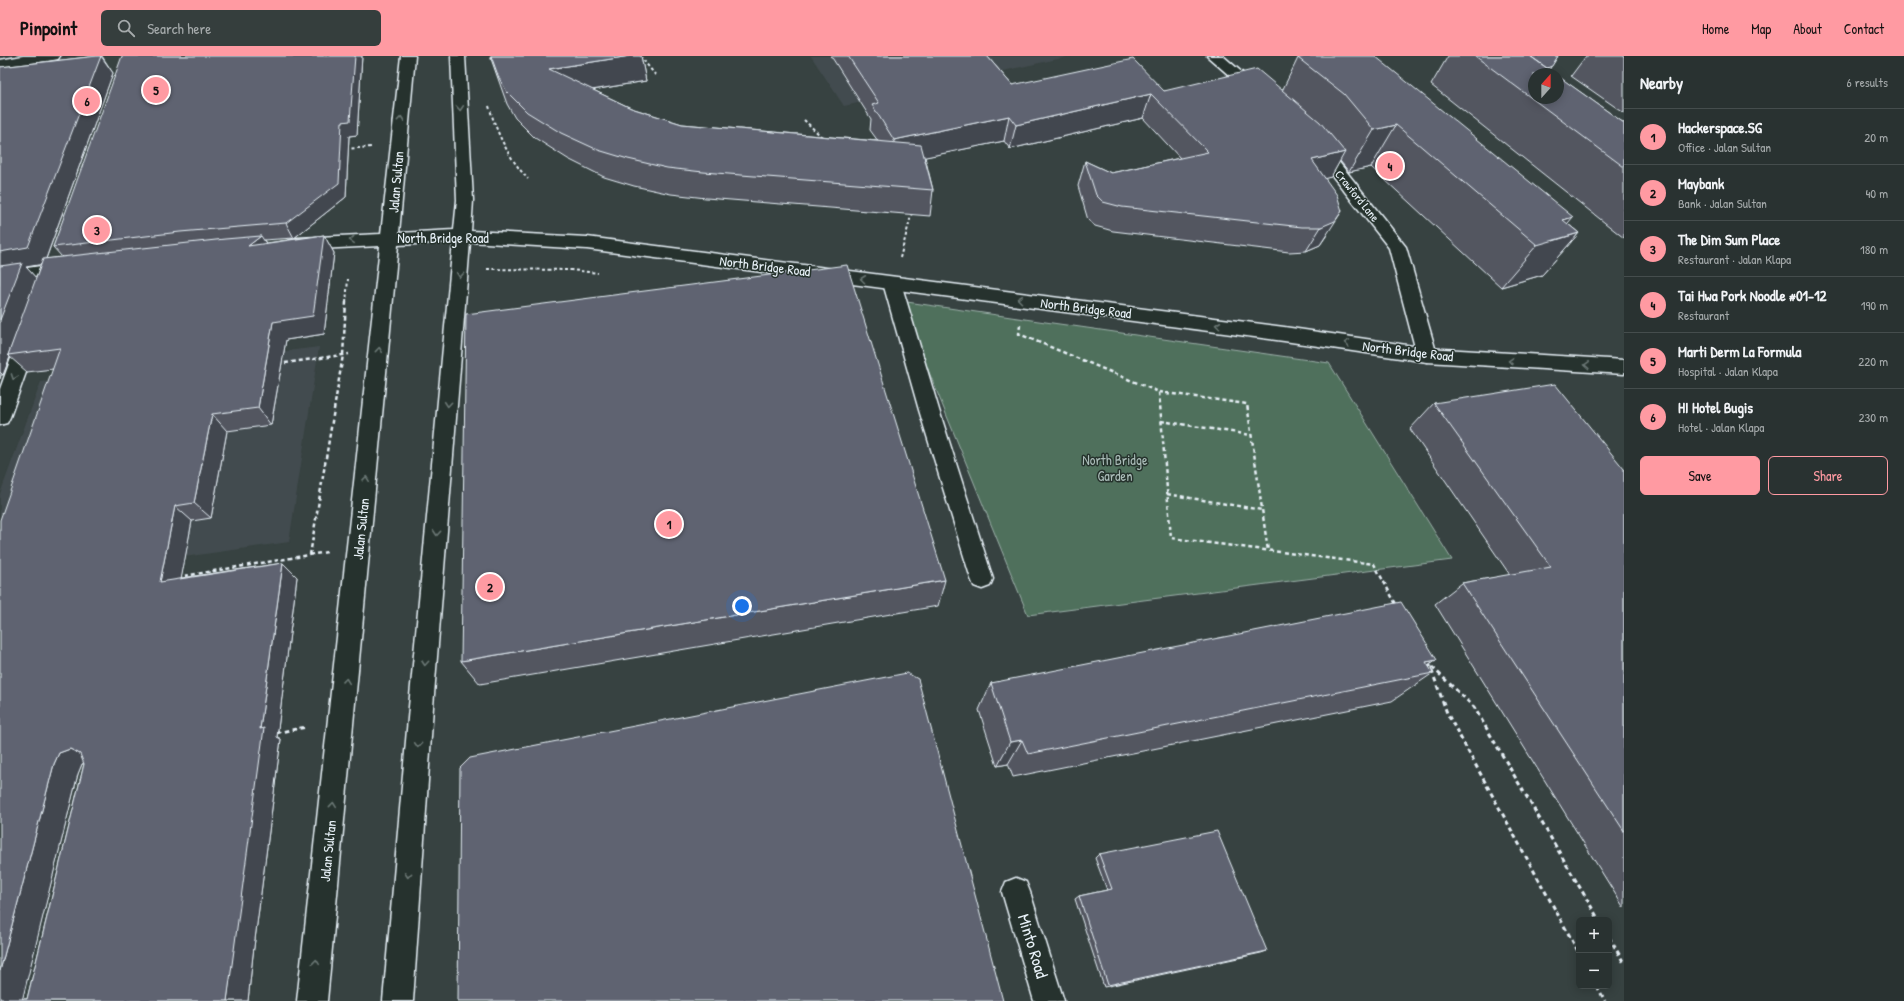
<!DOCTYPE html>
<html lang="en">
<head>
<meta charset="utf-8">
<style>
  :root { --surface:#293231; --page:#353e3d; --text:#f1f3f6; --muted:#a5aaab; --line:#454d4d; --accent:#ff9aa2 }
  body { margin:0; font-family:"Patrick Hand",sans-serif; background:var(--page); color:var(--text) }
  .controls { position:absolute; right:12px; bottom:12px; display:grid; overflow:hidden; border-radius:6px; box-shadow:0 2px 10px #0003 }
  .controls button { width:36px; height:36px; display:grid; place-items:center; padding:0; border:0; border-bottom:1px solid var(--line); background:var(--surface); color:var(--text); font:20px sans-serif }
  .compass { position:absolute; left:1528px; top:12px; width:36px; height:36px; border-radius:50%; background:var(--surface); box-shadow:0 2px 10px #0003; rotate:21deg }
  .you { position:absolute; left:742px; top:550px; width:14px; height:14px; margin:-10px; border:3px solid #fff; border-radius:50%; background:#1a73e8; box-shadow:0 0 0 6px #1a73e833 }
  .badge { display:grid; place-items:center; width:26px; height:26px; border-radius:50%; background:var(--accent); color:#111; font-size:13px; font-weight:700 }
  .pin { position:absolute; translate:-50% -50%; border:2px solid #fff; box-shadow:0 1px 4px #0006 }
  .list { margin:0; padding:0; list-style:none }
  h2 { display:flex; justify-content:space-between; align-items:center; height:52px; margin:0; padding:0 16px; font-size:17px }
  h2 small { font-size:13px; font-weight:400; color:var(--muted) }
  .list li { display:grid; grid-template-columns:26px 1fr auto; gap:12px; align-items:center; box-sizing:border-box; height:56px; padding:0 16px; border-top:1px solid var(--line) }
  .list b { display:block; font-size:15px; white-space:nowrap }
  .list p { margin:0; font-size:13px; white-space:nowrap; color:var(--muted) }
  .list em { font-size:13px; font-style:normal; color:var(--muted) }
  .actions { display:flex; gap:8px; padding:12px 16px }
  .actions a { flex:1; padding:9px 0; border:1px solid var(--accent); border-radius:6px; text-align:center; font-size:14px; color:var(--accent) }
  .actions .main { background:var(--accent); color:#111 }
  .icon { flex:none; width:22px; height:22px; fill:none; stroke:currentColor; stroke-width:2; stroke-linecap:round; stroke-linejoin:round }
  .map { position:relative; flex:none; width:1624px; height:945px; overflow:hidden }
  header { display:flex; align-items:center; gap:24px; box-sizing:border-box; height:56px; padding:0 20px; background:var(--accent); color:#111 }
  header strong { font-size:19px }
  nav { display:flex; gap:22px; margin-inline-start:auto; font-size:14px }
  .search { width:280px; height:36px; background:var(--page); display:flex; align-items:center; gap:10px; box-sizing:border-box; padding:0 14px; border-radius:6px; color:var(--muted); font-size:15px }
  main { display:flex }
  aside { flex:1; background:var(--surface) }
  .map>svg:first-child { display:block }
  .built { fill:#434c4f }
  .green { fill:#4f705b; stroke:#9cb0aa }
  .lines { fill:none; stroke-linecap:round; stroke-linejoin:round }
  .minor-casing { stroke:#e8f1f8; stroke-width:3 }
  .major-casing { stroke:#e8f1f8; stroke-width:3 }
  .path-far2 { stroke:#e8f1f8; stroke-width:2; stroke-dasharray:3 2.5; stroke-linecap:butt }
  .path-far1 { stroke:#e8f1f8; stroke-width:2.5; stroke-dasharray:4 3; stroke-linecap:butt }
  .path { stroke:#e8f1f8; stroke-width:3; stroke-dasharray:4.5 3.5; stroke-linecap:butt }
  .minor { fill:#26332d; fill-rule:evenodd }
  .major { fill:#26332d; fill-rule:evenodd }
  .wall { fill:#525661; stroke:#e8f1f8; fill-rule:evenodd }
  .shaded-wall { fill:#42464f; stroke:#e8f1f8 }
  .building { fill:#5f6471; stroke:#e8f1f8 }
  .oneway { stroke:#6a7674 }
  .labels { text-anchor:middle; stroke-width:3; stroke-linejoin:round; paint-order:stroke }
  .far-street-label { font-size:12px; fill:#e8f1f8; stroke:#26332d }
  .street-label { font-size:14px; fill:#e8f1f8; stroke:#26332d }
  .park-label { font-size:14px; fill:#abbdb9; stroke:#26332d }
  .near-street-label { font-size:17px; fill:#e8f1f8; stroke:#26332d }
</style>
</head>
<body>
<header>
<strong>Pinpoint</strong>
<div class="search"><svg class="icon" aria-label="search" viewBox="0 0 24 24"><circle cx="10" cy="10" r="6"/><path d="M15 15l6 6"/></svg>Search here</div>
<nav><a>Home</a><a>Map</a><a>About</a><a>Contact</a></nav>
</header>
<main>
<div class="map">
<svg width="1624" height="945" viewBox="0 0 1624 945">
  <rect width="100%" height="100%" fill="#374241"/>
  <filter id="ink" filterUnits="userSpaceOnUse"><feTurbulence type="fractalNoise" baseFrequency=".025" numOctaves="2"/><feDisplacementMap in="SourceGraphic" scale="8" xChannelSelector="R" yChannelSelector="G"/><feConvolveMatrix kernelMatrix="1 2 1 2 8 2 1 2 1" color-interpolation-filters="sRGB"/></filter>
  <g filter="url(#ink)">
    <path class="built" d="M811 0H1071L844 50Z
      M319 291 289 486 0 527V438L41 326Z"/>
    <path class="green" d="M900 245 1329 307 1452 504 1028 559Z"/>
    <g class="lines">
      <g class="minor-casing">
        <path id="minor" d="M1207 0H1223L1267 38 1264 41H1254Z
          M1317 85 1323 86 1406 191 1437 299 1434 304 1427 306 1420 304 1417 299 1389 192 1309 90 1311 86Z
          M892 221 898 222 901 227 939 354 993 523 990 530 982 533 974 530 971 523 919 354 883 227 886 222Z
          M29 273 36 275 39 280 10 361 7 367 0 369V333L19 280 22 275Z
          M1016 822 1026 826 1030 836 1064 945H1034L1002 836 1006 826Z"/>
      </g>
      <g class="major-casing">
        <path id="major" d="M23 0H60L58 3 53 4 0 12V4Z
          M401 0H415L399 177 454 174 457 144 451 0H465L473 144 471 175 587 181 1284 271 1427 292 1624 304V318L1427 306 1284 285 587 193 470 186 433 651 413 945H383L409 651 453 186 398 189 327 945H297L380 190 297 194 291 192 288 188 291 184 297 182 381 178Z
          M68 206 74 208 77 212 74 216 0 228V216Z"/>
      </g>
      <path class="path-far2" d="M640 0 657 21
        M489 50C497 78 508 101 528 123
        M804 64 823 82
        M346 93 371 91
        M900 202 912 156
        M487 213 571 214 598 217
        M346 247 348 223"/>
      <path class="path-far1" d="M1020 269 1019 278 1159 336 1171 482 1374 508 1397 550
        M278 308 349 298
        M1159 336 1247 348 1268 495
        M1161 365 1251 379
        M1167 438 1262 454
        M310 499 343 299 346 246
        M178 521 327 496"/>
      <path class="path" d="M1429 607 1447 657 1579 897
        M1432 611 1474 651 1599 864
        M276 677 306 671
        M73 728 83 723
        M1609 881 1624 907
        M1597 930 1605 945"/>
      <use href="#minor" class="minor"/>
      <use href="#major" class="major"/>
    </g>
    <path class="wall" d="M97 0H102L113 17 46 203 62 201 53 191 125 0H362L357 79 349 80 346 141 294 182 264 184 266 187 324 179 334 197 324 278 286 284 271 369 227 375 211 462 192 465 181 522 283 507 297 521 277 681 281 683 253 899 248 945H0L53 313 27 316 10 301 3 319H1L0 323V11ZM41 208 36 222 26 211ZM84 707V708L27 943H22L78 718 82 708Z
      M490 0H641L646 25 593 34 631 52 682 68 878 85 870 74 871 63 831 0H987L1012 29 1164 35H1282L1298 2 1568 168 1579 177 1542 219 1501 231 1371 111 1349 116 1340 105 1331 121 1325 122 1327 179 1320 189 1306 195 1289 196 1113 175 1095 170 1088 164 1078 130 1085 105 1111 117 1180 102 1143 62 1010 93 1004 85 925 101 933 134 930 160 706 142 671 138 634 130 604 121 568 103 535 82 515 62 507 48Z
      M1448 0H1558L1549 14 1624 67V182L1431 29Z
      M1586 0H1624V57L1571 20Z
      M1434 347 1624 413V852L1435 548 1462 527 1510 519 1410 373Z
      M945 524 938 550 480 628 461 605Z
      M1437 604 1428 610 1433 617 1392 645 1013 721 1008 708 997 710 979 654 991 627Z
      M1099 798 1267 895 1261 897 1104 931 1075 843 1079 840 1107 834 1095 802Z"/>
    <path class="shaded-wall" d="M101 0 113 17 44 208 26 211 38 224 8 299 10 301 3 319 0 316V196Z
      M355 0H362L357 79 349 80 346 141 294 182 286 167 342 66Z
      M630 0H641L646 25 556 40 549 13Z
      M1151 38 1143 62 1010 93 1016 69Z
      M1009 60 1004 85 892 108 894 84Z
      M1396 69 1371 111 1349 116 1374 74Z
      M1345 96 1331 121 1299 129 1312 104Z
      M1342 155 1320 189 1306 195 1321 171Z
      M1573 161 1553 185 1579 177 1542 219 1501 231 1537 189 1563 164Z
      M324 179 334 197 324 278 286 284 271 369 258 352 273 266Z
      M261 180 273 198 248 190Z
      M212 358 227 375 211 462 194 447Z
      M175 450 192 465 178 540 160 526Z
      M283 507 297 521 277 681 281 683 253 899 248 945H227L260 673Z
      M1437 604 1411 621 1426 606Z
      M1022 684 1008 708 997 710 1010 686Z
      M70 693 93 704 82 708 78 718 22 945 0 944V915L54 708 59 697Z"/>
    <path class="building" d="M97 0H101L28 191 0 196V11Z
      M122 0H355L350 65 342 66 339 127 286 167 180 176 53 191Z
      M491 0H630L549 13 631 52 682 68 921 89 933 134 703 116 667 112 628 103 598 94 561 77 527 56 507 36 499 22Z
      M848 0H987L1012 29 1133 3 1164 35 1257 13 1320 66 1345 96 1312 104 1337 139 1342 155 1335 165 1321 171H1302L1122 151 1103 146 1096 139 1085 105 1111 117 1208 96 1151 38 1016 69 1009 60 894 84 872 49 879 47Z
      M1306 0H1375L1573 161 1563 164 1579 177 1537 189 1396 69 1374 74 1344 38 1298 2Z
      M1475 0H1530L1555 18H1534V42H1558V20L1624 67V111Z
      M1530 0H1558L1552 10 1547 12Z
      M324 179 313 260 273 266 258 352 212 358 194 447 175 450 160 526 283 507 260 673 264 672 234 894 227 945H0V943H27L84 708 80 698 70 693 59 697 54 708 0 915V464L60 292 8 299 43 203 225 183 261 180 248 190Z
      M22 207 0 264V210Z
      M847 209 945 524 461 605 466 258Z
      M1555 328 1624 413V775L1462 527 1551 511 1434 347Z
      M1401 546 1437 604 1426 606 1433 617 1028 698 1022 684 1010 686 991 627Z
      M907 617 918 623 1003 945H458L460 712 470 702Z
      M1217 775 1267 895 1108 929 1079 840 1112 833 1099 798Z"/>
    <defs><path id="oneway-chevron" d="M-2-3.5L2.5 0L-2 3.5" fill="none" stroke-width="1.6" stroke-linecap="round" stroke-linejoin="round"/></defs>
    <g class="oneway">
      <use href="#oneway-chevron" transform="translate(460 52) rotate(87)"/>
      <use href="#oneway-chevron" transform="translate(401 63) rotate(-85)"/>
      <use href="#oneway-chevron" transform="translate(352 184) rotate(176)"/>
      <use href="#oneway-chevron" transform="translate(460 219) rotate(95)"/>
      <use href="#oneway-chevron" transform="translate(863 223) rotate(-173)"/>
      <use href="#oneway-chevron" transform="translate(1020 243) rotate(-173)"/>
      <use href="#oneway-chevron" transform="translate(1218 269) rotate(-173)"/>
      <use href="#oneway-chevron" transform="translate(1347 287) rotate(-172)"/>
      <use href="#oneway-chevron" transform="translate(379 294) rotate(-84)"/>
      <use href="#oneway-chevron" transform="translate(1511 305) rotate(-176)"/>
      <use href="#oneway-chevron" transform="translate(1587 309) rotate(-177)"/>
      <use href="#oneway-chevron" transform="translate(14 321) rotate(110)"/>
      <use href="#oneway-chevron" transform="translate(448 348) rotate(95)"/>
      <use href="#oneway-chevron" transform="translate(366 423) rotate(-84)"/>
      <use href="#oneway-chevron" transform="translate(437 477) rotate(95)"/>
      <use href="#oneway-chevron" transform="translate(425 607) rotate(95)"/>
      <use href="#oneway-chevron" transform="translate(346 625) rotate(-84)"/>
      <use href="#oneway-chevron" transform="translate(418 689) rotate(94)"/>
      <use href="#oneway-chevron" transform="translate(333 749) rotate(-84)"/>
      <use href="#oneway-chevron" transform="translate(408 819) rotate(94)"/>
      <use href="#oneway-chevron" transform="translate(316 906) rotate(-84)"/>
    </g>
  </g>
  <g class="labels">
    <g class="far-street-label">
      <text transform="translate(1357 140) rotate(51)" y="4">Crawford Lane</text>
    </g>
    <g class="street-label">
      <text transform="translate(396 126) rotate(-85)" y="5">Jalan Sultan</text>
      <text x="443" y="187">North Bridge Road</text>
      <text transform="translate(765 210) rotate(7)" y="5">North Bridge Road</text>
      <text transform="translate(1086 252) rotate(7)" y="5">North Bridge Road</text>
      <text transform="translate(1408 295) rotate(7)" y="5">North Bridge Road</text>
      <text transform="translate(361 473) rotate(-84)" y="5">Jalan Sultan</text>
      <text transform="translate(328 795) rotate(-84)" y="5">Jalan Sultan</text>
    </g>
    <g class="park-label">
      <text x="1115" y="409">North Bridge<tspan x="1115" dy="16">Garden</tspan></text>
    </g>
    <g class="near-street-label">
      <text transform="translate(1033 890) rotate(73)" y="6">Minto Road</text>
    </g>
  </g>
</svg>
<div class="controls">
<button>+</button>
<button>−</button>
</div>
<svg class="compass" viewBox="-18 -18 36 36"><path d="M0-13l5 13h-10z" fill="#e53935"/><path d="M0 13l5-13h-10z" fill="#a5aaab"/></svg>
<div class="you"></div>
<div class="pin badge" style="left:669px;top:468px">1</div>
<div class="pin badge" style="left:490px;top:531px">2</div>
<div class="pin badge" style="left:97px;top:174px">3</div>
<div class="pin badge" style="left:1390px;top:110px">4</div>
<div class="pin badge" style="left:156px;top:34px">5</div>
<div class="pin badge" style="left:87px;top:45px">6</div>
</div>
<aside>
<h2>Nearby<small>6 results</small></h2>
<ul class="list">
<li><span class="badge">1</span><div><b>Hackerspace.SG</b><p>Office · Jalan Sultan</p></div><em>20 m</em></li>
<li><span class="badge">2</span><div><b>Maybank</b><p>Bank · Jalan Sultan</p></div><em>40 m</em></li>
<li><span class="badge">3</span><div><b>The Dim Sum Place</b><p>Restaurant · Jalan Klapa</p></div><em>180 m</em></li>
<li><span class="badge">4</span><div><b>Tai Hwa Pork Noodle #01-12</b><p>Restaurant</p></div><em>190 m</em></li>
<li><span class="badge">5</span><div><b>Marti Derm La Formula</b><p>Hospital · Jalan Klapa</p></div><em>220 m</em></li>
<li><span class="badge">6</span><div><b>HI Hotel Bugis</b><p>Hotel · Jalan Klapa</p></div><em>230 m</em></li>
</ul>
<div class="actions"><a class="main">Save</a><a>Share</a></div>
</aside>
</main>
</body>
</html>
